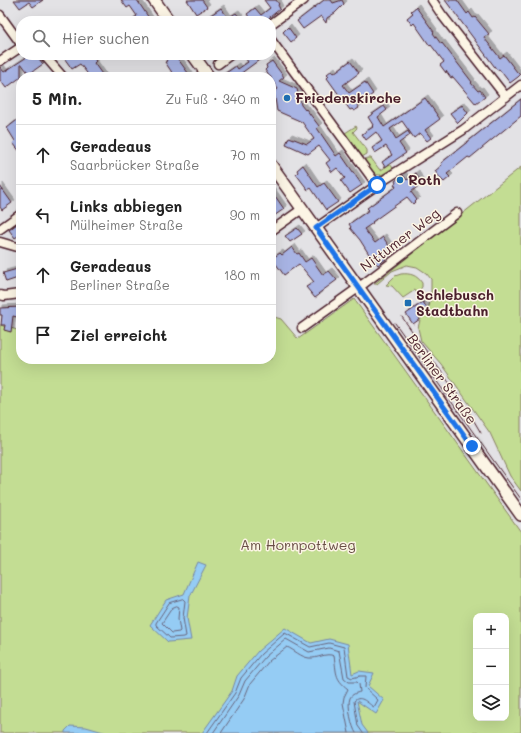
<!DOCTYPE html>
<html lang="de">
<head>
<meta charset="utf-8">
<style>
  :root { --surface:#fff; --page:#f2f2f2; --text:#222; --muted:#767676; --line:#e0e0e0 }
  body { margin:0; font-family:Mali,sans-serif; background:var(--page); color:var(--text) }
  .controls { position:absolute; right:12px; bottom:12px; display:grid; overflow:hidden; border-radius:8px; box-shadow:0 4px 16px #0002 }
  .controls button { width:36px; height:36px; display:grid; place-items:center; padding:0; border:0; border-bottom:1px solid var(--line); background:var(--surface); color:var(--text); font:20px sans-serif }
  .stop { position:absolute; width:12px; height:12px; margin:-9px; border:3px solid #1a73e8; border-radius:50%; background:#fff }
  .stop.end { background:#1a73e8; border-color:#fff; box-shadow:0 1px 4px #0008 }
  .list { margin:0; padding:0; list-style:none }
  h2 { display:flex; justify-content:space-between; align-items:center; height:52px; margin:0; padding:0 16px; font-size:17px }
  h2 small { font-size:13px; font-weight:400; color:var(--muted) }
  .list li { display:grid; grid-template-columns:26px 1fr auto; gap:12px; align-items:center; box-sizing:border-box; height:60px; padding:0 16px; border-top:1px solid var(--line) }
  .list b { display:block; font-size:15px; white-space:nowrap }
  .list p { margin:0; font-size:13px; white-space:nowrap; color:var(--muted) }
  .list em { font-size:13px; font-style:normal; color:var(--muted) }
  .icon { flex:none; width:22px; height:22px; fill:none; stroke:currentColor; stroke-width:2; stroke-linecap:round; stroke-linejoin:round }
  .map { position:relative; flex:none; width:521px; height:733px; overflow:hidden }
  .search { position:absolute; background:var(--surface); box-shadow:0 4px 16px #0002; left:16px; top:16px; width:260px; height:44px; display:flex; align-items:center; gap:10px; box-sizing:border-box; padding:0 14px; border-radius:16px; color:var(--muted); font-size:15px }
  .panel { position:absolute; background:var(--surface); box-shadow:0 4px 16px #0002; left:16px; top:72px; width:260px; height:292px; border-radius:16px }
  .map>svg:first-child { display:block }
  .green { fill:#c3dd93; stroke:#867e5f; fill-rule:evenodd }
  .water { fill:#95ccf4; stroke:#7787a4 }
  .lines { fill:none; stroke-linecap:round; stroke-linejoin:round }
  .shore { stroke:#68647b; stroke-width:1 }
  .building { fill:#a8b4e4; stroke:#4a1f2b; filter:url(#shadow) }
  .minor-casing { stroke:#4a1f2b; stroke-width:11 }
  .secondary-casing { stroke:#4a1f2b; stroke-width:14 }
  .minor { stroke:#fcf5e5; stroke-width:8 }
  .secondary { stroke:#fcf5e5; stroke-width:11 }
  .tram { stroke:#4a1f2b; stroke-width:1 }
  .route { stroke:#1a73e8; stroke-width:5 }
  .poi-dot { fill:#1f6fb2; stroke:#fcf5e5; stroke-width:1.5 }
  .labels { text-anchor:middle; stroke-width:3; stroke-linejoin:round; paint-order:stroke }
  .poi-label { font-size:14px; font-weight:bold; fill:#4a1f2b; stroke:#fcf5e5; text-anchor:start }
  .street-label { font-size:14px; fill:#4a1f2b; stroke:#fcf5e5 }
  .park-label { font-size:14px; fill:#684e45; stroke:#fcf5e5 }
</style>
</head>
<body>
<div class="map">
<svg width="521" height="733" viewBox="0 0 521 733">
  <defs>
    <filter id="shadow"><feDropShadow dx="3" dy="-3" stdDeviation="0" flood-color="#0004"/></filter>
  </defs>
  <rect width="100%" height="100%" fill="#e3e2e5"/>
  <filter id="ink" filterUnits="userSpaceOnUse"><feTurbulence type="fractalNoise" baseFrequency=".025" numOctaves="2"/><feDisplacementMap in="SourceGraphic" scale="8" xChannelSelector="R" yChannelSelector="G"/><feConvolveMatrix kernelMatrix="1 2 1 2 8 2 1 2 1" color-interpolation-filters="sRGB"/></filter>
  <g filter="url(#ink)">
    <path class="green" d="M356 126 357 128 353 132 367 150V154L362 157 345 133Z
      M368 158H371L379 169 381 170 390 164 393 168C376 180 376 176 364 160Z
      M521 167V491L510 476 490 433 441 364 421 341 418 328 420 320 429 306 431 296V279L426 273 417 267 407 265 392 271 377 284H374Z
      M401 274C410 273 417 275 422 283V287L417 293 415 290 403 298 392 286 386 285 395 276Z
      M354 299 521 532V733H0V325L21 331V359H271V316L281 319 298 339ZM476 616H506V718H476Z"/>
    <path class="water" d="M198 562 206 565 190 596 187 618 191 640 168 642 150 625 166 600 184 594Z
      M285 628 311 643 329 639 348 644 352 674 359 671 374 673 368 686 384 700 376 714 357 701 362 725 368 733H202L232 691 237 676 258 651Z
      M70 726 86 727 107 733H65V731Z"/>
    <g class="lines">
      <path class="shore" d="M183 599 185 601 183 618 186 636 184 637 170 638 156 625V623L169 603Z
        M177 606 179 607 178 619 180 631 179 632 172 633 162 623 172 608Z
        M207 733 235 693 241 678 261 654 285 633 310 647 329 643 344 647 348 676 352 678 360 676H366L365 688 378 700 374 707C368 704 361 694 354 701L358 726 363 733
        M213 733 239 695 245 681 265 657 286 639 309 652 329 648 339 651 344 678 349 682H357L359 684 360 692C356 693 352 694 350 698 347 705 352 728 356 733
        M221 733 244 699 250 684 269 661 287 647C294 650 301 657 309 658 318 659 326 652 334 656 337 673 334 678 348 689L344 697 343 703 349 733"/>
    </g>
    <path class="building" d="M14 0H43L33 7 29 2 20 8Z
      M121 0H137L151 21H130L137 16 130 6 127 8Z
      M187 0H202L207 7 196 14Z
      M264 0H276L279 4 278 5 280 9 265 21H252L247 14 255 8 261 15 270 8Z
      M324 0H331L333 3 342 0 344 4 335 13 327 18 326 23 321 16 303 29 297 21Z
      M445 0H457L467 14 469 12 473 18 475 17 489 34 484 37 485 39 500 58 504 55 517 72 520 75 518 77 510 83 499 69 497 70Z
      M416 7 434 32 433 33 441 44 442 43 472 82 471 83 478 91 480 90 485 97 476 104 453 77 451 78 446 71V73L440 65 444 62 431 45 430 46 414 23 412 25 407 18 413 13 411 11Z
      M221 8 228 18 236 13 240 18 235 21H202Z
      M288 27 296 38 291 42 283 32Z
      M30 55H36L43 64 29 74 21 63V77L6 88 0 80V67L4 72Z
      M62 55H92L96 61 94 63 104 77H90L80 64 72 69Z
      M163 55H175L191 77H175L165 62 167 61Z
      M251 55H266L236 77H220L236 66 238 69 248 62 246 59Z
      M272 61 284 77 279 81 297 89 301 105 305 110 306 109 319 126 317 128 336 156 340 153 362 185 350 193 341 181 345 178 337 168 332 172 326 163 330 160 319 146 308 154 286 144 289 137 307 144 314 139 302 122 277 111 274 92 278 89 271 79V77H270L265 70 267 68 266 65Z
      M350 61 359 73 343 85 349 93 365 82 373 94 357 105 359 108 354 111 352 109 350 110 327 78 329 76 327 74 332 70 334 73Z
      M425 98 440 119 425 130 431 138 427 141 420 133 414 138 402 121 390 129 396 139 408 131 410 135 399 143 406 153 385 167 382 162 392 155 386 146 375 153 372 148 382 141 376 132 366 140 362 134 373 127 372 126 373 125 368 117 384 106 387 110 378 117 384 127Z
      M521 99V116L470 158 468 157 447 174 450 177 444 182 441 179 435 171 442 165 441 163Z
      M462 105 468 113 458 123 450 113Z
      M21 117V153L13 143 15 141 7 128Z
      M303 165 318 187 324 183 338 202 326 210 311 188 308 190 296 174 298 172 297 170Z
      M416 173 421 184 411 192 417 200 413 204 407 197 372 222 373 223 364 229 375 243 383 237 393 252 385 258 386 259 378 265 372 259 360 240 350 228 351 227 349 224 369 210 367 208 396 187 394 184 396 183 395 181 403 175 407 180Z
      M0 186 12 203 2 210 0 207Z
      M271 190 284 209 274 216 271 211Z
      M21 221V234L15 238 9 230Z
      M297 228 302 234 290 242 285 236Z
      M292 247 297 254 299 253 305 262 311 258 323 275 329 271 337 280 318 294 319 295 315 298 306 287 314 282 299 264 284 275 276 264 271 268V259L280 253 282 255Z
      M21 268V277L6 282 3 273Z
      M423 302 427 308 418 315 420 319 413 324 406 314Z
      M21 307V318L13 316 11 332 4 330 5 325H1L2 315H0V308Z"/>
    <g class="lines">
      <g class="minor-casing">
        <path id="minor" d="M432 0 442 15 506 97
          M0 15 21 44
          M271 24 304 0
          M271 40 377 185
          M44 55 63 77
          M0 61 21 47
          M218 64 230 55
          M316 228 387 178 463 130 521 85
          M0 229 21 214
          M271 231 302 209
          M0 242 21 248
          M0 295 4 296 20 294
          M302 328 358 288 457 213"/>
      </g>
      <g class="secondary-casing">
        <path id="secondary" d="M154 0 169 21
          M193 55 209 77
          M271 165 521 515"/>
      </g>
      <use href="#minor" class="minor"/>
      <use href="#secondary" class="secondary"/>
      <path class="tram" d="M402 317 463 402 481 433
        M395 323 521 499"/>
    </g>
  </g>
  <g class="lines" filter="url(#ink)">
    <path class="route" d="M377 185 316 228 472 446"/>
  </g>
  <g class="poi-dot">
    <circle cx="287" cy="98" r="4"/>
    <circle cx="400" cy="180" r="4"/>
    <rect x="404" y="299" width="8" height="8" rx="2"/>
  </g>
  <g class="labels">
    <g class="poi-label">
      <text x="295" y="103">Friedenskirche</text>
      <text x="408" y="185">Roth</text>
      <text x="416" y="300">Schlebusch<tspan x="416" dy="16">Stadtbahn</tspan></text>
    </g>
    <g class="street-label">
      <text transform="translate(400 240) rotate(-37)" y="5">Nittumer Weg</text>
      <text transform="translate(442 379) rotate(54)" y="5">Berliner Straße</text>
    </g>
    <g class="park-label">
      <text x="298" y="550">Am Hornpottweg</text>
    </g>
  </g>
</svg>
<div class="controls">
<button>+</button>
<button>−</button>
<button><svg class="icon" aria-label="layers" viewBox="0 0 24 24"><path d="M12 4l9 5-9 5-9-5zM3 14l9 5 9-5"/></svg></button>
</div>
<div class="stop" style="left:377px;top:185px"></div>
<div class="stop end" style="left:472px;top:446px"></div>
<div class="search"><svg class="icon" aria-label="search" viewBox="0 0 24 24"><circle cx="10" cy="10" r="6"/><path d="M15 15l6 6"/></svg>Hier suchen</div>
<section class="panel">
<h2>5 Min.<small>Zu Fuß · 340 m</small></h2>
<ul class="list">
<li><svg class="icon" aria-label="ahead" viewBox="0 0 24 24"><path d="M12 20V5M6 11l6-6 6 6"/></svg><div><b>Geradeaus</b><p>Saarbrücker Straße</p></div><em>70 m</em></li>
<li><svg class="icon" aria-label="left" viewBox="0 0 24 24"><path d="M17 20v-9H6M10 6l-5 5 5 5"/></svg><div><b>Links abbiegen</b><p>Mülheimer Straße</p></div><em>90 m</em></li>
<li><svg class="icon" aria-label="ahead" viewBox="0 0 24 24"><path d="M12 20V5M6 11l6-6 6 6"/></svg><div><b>Geradeaus</b><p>Berliner Straße</p></div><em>180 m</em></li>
<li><svg class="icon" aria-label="arrive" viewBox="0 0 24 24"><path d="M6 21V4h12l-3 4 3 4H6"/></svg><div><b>Ziel erreicht</b></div></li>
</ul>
</section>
</div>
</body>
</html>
